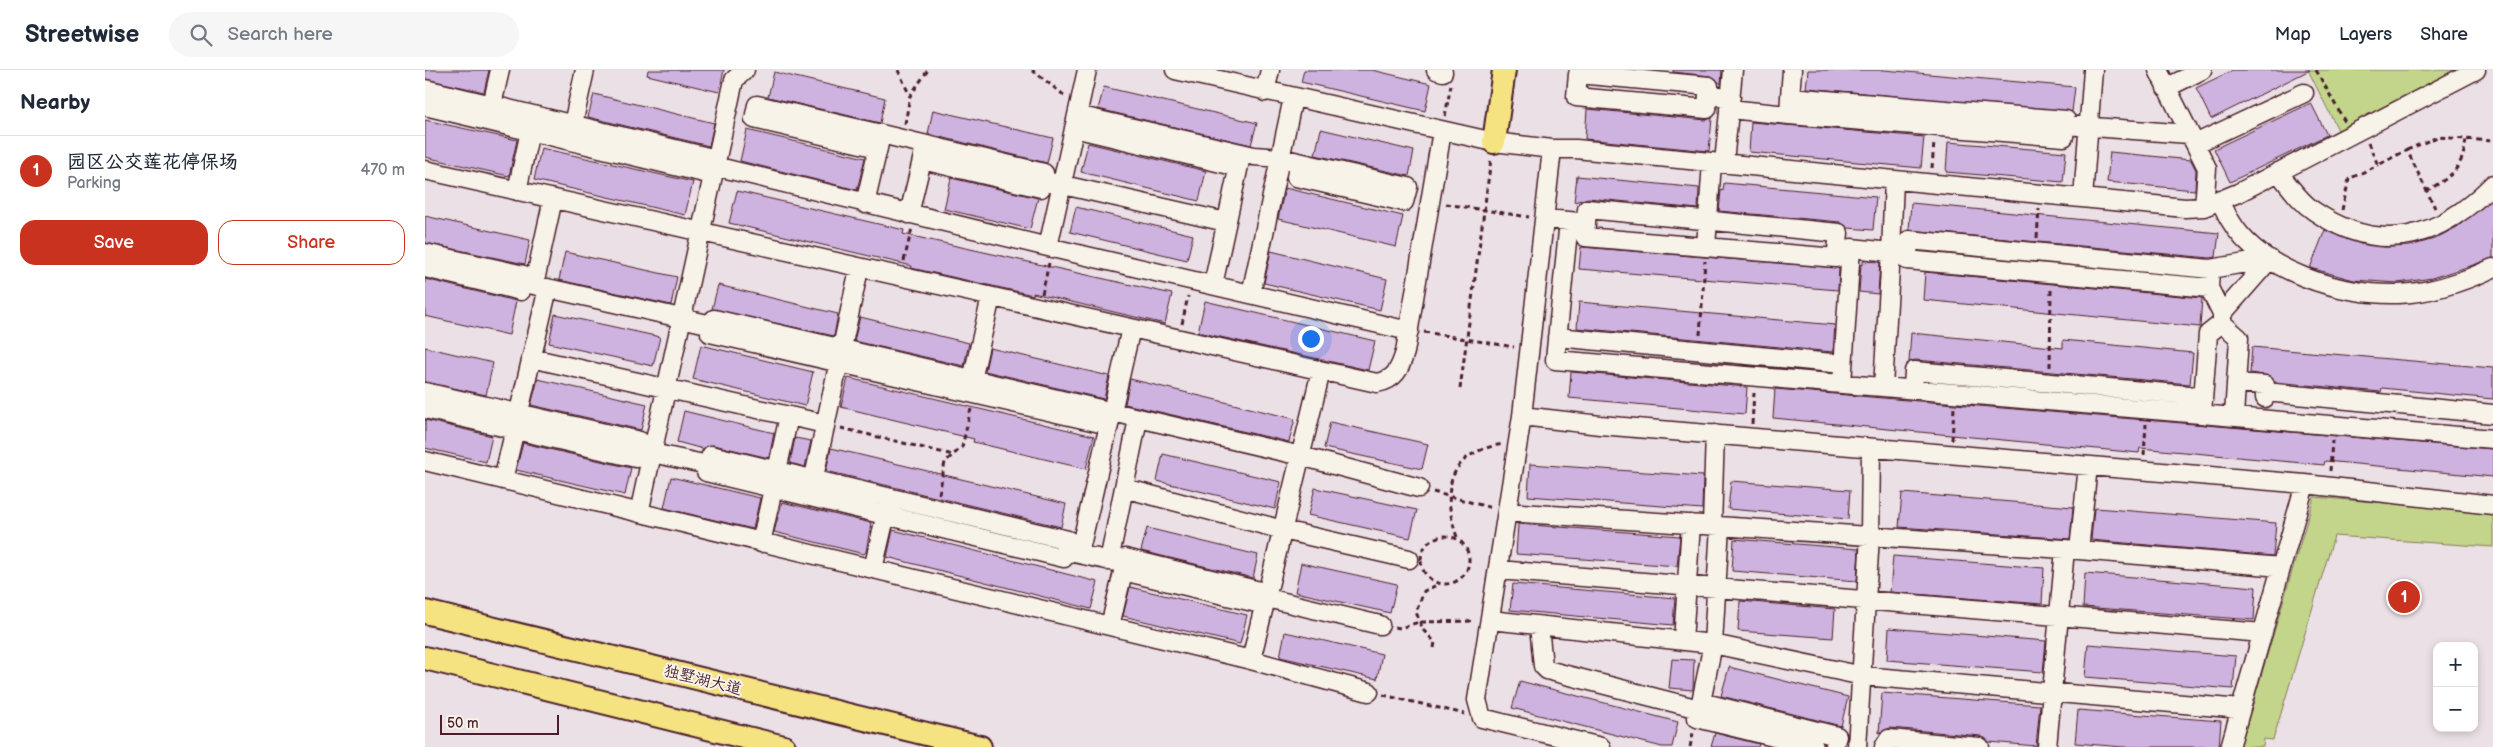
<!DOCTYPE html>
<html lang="en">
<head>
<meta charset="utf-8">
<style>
  :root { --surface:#fff; --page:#f6f6f7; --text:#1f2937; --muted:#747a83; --line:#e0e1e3; --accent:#c8321e }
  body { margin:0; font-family:"Balsamiq Sans","LXGW WenKai TC",sans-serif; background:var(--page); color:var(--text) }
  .controls { position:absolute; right:15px; bottom:15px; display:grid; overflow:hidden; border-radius:10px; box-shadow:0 2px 8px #0003 }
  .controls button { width:45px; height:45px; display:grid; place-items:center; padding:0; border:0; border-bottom:1px solid var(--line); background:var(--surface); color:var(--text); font:25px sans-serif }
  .scale { position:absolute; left:15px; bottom:12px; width:119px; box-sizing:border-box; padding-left:5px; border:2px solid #4a1f2b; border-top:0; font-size:14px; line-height:18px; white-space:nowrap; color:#4a1f2b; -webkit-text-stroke:4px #f7f3e8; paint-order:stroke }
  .you { position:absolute; left:885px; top:268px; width:18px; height:18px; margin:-12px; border:4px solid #fff; border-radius:50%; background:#1a73e8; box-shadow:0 0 0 8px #1a73e833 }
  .badge { display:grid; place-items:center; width:32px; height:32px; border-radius:50%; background:var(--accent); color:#fff; font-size:16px; font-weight:700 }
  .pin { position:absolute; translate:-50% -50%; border:2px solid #fff; box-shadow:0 1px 5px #0006 }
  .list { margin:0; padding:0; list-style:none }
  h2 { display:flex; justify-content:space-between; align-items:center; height:65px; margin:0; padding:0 20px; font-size:21px }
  h2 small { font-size:16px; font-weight:400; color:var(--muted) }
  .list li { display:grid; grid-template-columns:32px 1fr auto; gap:15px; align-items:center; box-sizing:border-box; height:70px; padding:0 20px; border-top:1px solid var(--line) }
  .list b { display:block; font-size:19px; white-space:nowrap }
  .list p { margin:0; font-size:16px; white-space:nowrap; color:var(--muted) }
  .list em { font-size:16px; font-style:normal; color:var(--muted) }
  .actions { display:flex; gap:10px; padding:15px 20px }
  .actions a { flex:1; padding:11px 0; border:1px solid var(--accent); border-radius:15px; text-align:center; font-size:18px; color:var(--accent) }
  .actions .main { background:var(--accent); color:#fff }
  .icon { flex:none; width:28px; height:28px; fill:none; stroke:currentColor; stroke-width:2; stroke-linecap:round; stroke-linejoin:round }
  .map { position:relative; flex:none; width:2068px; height:677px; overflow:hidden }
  header { display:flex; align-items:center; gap:30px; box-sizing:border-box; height:70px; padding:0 25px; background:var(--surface); border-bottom:1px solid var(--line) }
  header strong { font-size:24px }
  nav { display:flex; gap:28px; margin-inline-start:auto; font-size:18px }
  .search { width:350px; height:45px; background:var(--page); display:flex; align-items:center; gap:12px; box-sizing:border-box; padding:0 18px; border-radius:28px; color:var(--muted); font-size:19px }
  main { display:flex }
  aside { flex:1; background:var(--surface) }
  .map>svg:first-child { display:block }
  .green { fill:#c3d58a; stroke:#867a5a }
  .building { fill:#ceb2df; stroke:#4a1f2b }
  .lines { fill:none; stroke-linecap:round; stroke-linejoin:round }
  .minor-casing { stroke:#4a1f2b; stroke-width:21 }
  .major-casing { stroke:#4a1f2b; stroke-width:26 }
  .path { stroke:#4a1f2b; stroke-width:3; stroke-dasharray:5 4; stroke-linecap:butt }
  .minor { stroke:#f7f3e8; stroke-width:18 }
  .major { stroke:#f5e382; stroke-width:22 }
  .labels { text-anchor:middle; stroke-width:4; stroke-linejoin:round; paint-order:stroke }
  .street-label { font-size:16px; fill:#4a1f2b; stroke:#f7f3e8 }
</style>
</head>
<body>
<header>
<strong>Streetwise</strong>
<div class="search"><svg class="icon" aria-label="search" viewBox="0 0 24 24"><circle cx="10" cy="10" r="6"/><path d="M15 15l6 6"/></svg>Search here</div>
<nav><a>Map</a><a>Layers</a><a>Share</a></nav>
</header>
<main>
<aside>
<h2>Nearby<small></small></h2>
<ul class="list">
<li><span class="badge">1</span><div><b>园区公交莲花停保场</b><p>Parking</p></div><em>470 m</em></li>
</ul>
<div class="actions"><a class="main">Save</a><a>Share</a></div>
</aside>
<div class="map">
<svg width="2068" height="677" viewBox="0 0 2068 677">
  <rect width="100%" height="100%" fill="#ebe0e5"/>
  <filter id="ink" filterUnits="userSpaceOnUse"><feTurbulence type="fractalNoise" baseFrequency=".02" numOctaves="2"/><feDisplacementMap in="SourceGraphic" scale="10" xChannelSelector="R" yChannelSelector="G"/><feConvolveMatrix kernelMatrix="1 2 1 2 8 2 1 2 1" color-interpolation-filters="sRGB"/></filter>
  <g filter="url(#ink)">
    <path class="green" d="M1883 0H2041L1915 64Z
      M1889 427 2068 442V477L1909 466 1848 670 1839 669 1838 677H1815Z"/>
    <path class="building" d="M0 0H64L59 22 0 9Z
      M223 0H299L294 22 222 5Z
      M879 0H947L1006 14 1000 41 876 12Z
      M1248 0H1297L1296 14 1285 6 1248 2Z
      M1383 0H1459L1650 17 1647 42 1381 18Z
      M1808 0H1885L1786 49 1771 18Z
      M349 2 460 28 455 53 343 27Z
      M679 17 832 53 826 75 673 39Z
      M169 24 289 53 284 76 163 47Z
      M1886 33 1902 65 1805 112 1789 79Z
      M1162 39 1281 50 1287 48 1284 81 1160 69Z
      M508 40 628 68 622 93 503 64Z
      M0 50 92 70 84 106 0 87Z
      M1326 52 1499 67 1496 98 1324 82Z
      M896 59 989 81 984 106 890 85Z
      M322 60 440 88 432 120 315 91Z
      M1523 72 1641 82 1638 112 1521 102Z
      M663 73 781 101 774 131 656 102Z
      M116 78 268 112 260 145 109 110Z
      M1685 82 1766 90 1771 100 1770 120 1682 112Z
      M1152 106 1274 118 1273 139 1163 128 1149 132Z
      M526 108 613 128 605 159 519 139Z
      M1299 113 1451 127 1448 160 1423 158 1415 152 1294 141 1296 120 1298 121Z
      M860 118 978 146 971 177 853 149Z
      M312 121 479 160 478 164 747 224 740 254 608 223V225L486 198 487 196 304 153Z
      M2068 128V188L2042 197 2007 208 1973 213 1929 210 1885 198 1900 160 1936 174 1960 177 1985 176 2009 169 2032 157Z
      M1486 133 1794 163 1791 187 1785 188 1484 160Z
      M651 137 768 165 762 190 645 162Z
      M0 146 105 170 100 194 0 173Z
      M1156 177 1414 198 1413 220 1154 199Z
      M846 181 962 209 955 240 839 213Z
      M140 182 252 207 246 235 134 210Z
      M1438 191 1455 192 1453 224 1434 222 1436 194 1438 195Z
      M1500 202 1777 228 1775 257 1498 230Z
      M0 209 91 231 84 265 0 246Z
      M293 215 413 244 409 266 287 239Z
      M780 231 950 271 943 300 773 262Z
      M1154 232 1410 255 1408 282 1152 258Z
      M130 244 235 267 228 296 124 273Z
      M435 247 544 273 539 296 429 271Z
      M1486 263 1638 278V270L1768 283 1765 314 1490 290 1484 292Z
      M276 275 388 302 380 336 268 309Z
      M0 277 68 293 61 325 0 312Z
      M1827 277 2068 298V329L1957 318 1956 322 1850 312 1845 306 1825 303Z
      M565 278 684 306 679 329 560 301Z
      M1146 302 1322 317 1320 344 1144 328Z
      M423 308 669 366 661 399 548 372 549 369 416 337Z
      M113 309 222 334 216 360 106 335Z
      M705 309 870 349 864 372 700 334Z
      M1350 319 2068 379V407L1900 391 1899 395 1715 378 1714 383 1348 348Z
      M259 341 349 363 344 388 288 375 278 379 252 372Z
      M0 350 67 366 61 392 0 378Z
      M905 352 1003 374 997 399 899 378Z
      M370 368 386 371 380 397 365 393Z
      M98 373 206 398 200 425 91 400Z
      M406 378 641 434 636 457 401 401Z
      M738 384 856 412 850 439 732 411Z
      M1105 394 1278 406 1277 439 1103 426Z
      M246 407 335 428 328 459 239 438Z
      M1306 411 1425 420 1423 449 1303 439Z
      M890 418 992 440 985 468 883 445Z
      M1477 423 1648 437 1645 469 1474 457Z
      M357 432 446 453 441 482 439 484 349 462Z
      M1671 438 1851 453 1848 486 1666 470 1669 439Z
      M1093 454 1255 466 1252 496 1091 484Z
      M722 458 833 485 828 508 716 481Z
      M468 460 673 512 666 539 462 487Z
      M1309 469 1434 479 1432 511 1307 501Z
      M1468 486 1619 498 1617 534 1465 522Z
      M876 493 972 514 965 543 870 522Z
      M1660 503 1831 517 1829 550 1658 537Z
      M1088 514 1250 528 1248 555 1085 540Z
      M705 517 822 545 815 574 698 546Z
      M1315 531 1410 539 1408 568 1313 561Z
      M1464 558 1621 571 1618 602 1462 590Z
      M860 562 957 584 952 609 855 587Z
      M1663 574 1811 586 1808 619 1660 607Z
      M1247 589 1269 590 1268 620 1244 618Z
      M1304 597 1423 627 1416 656 1296 626Z
      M1095 611 1253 652 1247 677H1237L1087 638Z
      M1457 623 1615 635 1611 676 1564 672 1556 666 1465 658 1454 663Z
      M1653 640 1796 651 1794 677H1698L1650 673Z
      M1290 663 1334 674 1333 677H1286Z"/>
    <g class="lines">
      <g class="minor-casing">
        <path id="minor" d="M750 0 1069 72 1127 79 1097 346 1175 355 1880 414 2068 435
          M1011 0 1018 2
          M1733 0 1782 98 1779 137
          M1741 18 1777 0
          M0 19 283 87 279 103 0 36
          M840 22 845 0
          M1283 25 1282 39 1151 27 1153 4 1284 16 1283 25 1306 27
          M1365 27 1367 0
          M67 35 75 0
          M332 35 456 64 453 78 329 49Z
          M1304 39 1364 45
          M652 45 829 86 856 88 983 117 979 132 871 107 874 92
          M148 54 160 0
          M1640 55 1641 50 1365 27 1364 45 1639 67 1640 55 1764 64
          M649 58 813 97
          M456 64 619 103 616 118 497 90 500 75
          M1770 74 1879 23
          M1127 79H1151L1760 138 1779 137 1813 123 2051 0
          M1299 93 1308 0
          M281 94 623 177 662 0
          M0 100 952 313C970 310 975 299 980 282L1017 61
          M1853 102C1864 115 1874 131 1889 141 1956 187 2015 168 2068 114
          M625 112 801 152
          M92 121 105 61
          M1658 128 1668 0
          M1795 129C1798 136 1801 144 1805 150 1834 201 1917 226 1973 224 2004 223 2040 211 2068 198
          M440 134 453 78
          M484 144 497 90
          M1120 149 1144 151 1130 290 1417 314 1426 178 1466 182 1469 110
          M1144 151 1161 153 1162 139 1414 163 1411 188 1160 167 1161 153
          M623 177 984 261
          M1281 177 1287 92
          M0 183 99 205 98 212 109 215 287 255 289 249 876 386 994 418
          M1483 184 1482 190 1784 218 1785 199
          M0 198 96 221 98 212
          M109 215 128 129
          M788 215 816 86
          M826 224 868 28
          M1797 244 1845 189
          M1797 253 1814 268 1809 346
          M287 255 285 263 684 355 706 258
          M1132 267 1418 294
          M106 288 400 354
          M547 310 566 227
          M1811 313 1840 315V328
          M1417 314 1458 317 1466 182 1483 184 1484 170 1785 199 1845 189
          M1458 317 2068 369
          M1488 320 1489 301 1764 325 1762 342
          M0 322 215 371 213 380 283 395 286 385 643 470 640 481 700 494V488L835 521 834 526 955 555
          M1840 322 2068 344
          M0 339 211 388 213 380
          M1777 343 1783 264 1797 253V244L1784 218
          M1097 346 1052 630 1057 648 1176 677
          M0 391 826 590 944 622
          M283 395 281 402 639 488 640 481
          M78 410 123 218
          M699 418 858 460 984 489
          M386 421 434 199
          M1082 442 1654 480 1856 497
          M214 443 309 10 320 0
          M1287 455 1290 364
          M336 473 364 346
          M1654 480 1663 396
          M654 484 684 355
          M684 491 713 349
          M448 499 463 435
          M1073 500 1838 563
          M698 501 832 533 834 526
          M1065 550 1288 574 1438 606 1816 639
          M685 556 700 494
          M1114 556 1118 596 1122 600 1274 639 1272 648 1389 677
          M1258 571 1266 454
          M826 590 896 301
          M1276 632 1288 574 1295 456
          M1274 639 1276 632 1412 666 1410 673
          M1432 677 1445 466 1446 378
          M1459 677 1464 669 1555 677
          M1622 677 1640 479
          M1805 677 1880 414"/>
      </g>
      <g class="major-casing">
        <path id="major" d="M1069 72 1079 0
          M0 542 555 677
          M0 588 359 677"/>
      </g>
      <path class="path" d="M473 0 485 26
        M607 0 640 26
        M1891 0 1920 52
        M1020 46 1026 15
        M480 54 485 26 503 0
        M1943 73 1953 95 1982 80 2010 138
        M1982 80 2012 67 2068 71
        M1507 98 1509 72
        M2001 121C2026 107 2038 99 2041 69
        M1021 134 1104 147
        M1917 140 1924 109 1953 95
        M1612 168 1614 139
        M479 191 487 158
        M617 224 624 193
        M757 254 763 226
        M999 262 1089 277
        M1275 265 1280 191
        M1625 297 1626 219
        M1035 319 1066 89
        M1327 354 1329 323
        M416 358 528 385
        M1527 370 1529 338
        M1719 385 1721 354
        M1905 401 1907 370
        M1008 422 1067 438
        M514 424 520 392 537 377 546 339
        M996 490a24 24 0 1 1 48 0a24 24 0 1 1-48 0Z
        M1032 467C1016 420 1022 383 1078 374
        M970 557 975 558 994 552 1050 551
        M1009 578 1010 572 998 560 991 542 999 521 1014 514
        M958 625 1040 644
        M1265 677 1268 663"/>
      <use href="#minor" class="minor"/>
      <use href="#major" class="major"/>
    </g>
  </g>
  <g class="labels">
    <g class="street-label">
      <text transform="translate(278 609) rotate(14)" y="6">独墅湖大道</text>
    </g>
  </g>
</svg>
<div class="controls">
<button>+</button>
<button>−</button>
</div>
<div class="scale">50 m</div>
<div class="you"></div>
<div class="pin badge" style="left:1979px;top:527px">1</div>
</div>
</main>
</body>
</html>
